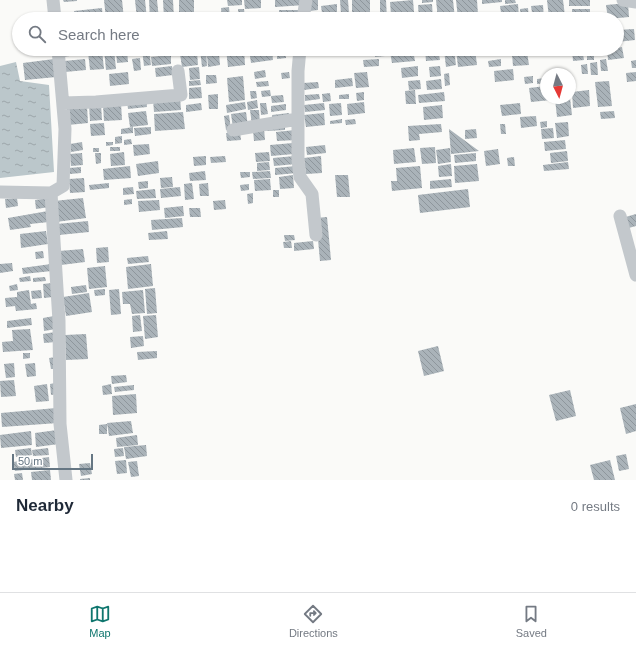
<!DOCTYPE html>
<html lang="en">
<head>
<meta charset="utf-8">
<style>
  :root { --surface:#fff; --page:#f6f6f7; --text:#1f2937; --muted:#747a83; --line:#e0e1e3; --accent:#0f766e }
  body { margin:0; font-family:Arial,sans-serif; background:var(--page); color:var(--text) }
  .compass { position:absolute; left:540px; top:68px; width:36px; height:36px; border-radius:50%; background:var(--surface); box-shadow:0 1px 3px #0004; rotate:174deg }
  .scale { position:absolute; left:12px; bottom:10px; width:81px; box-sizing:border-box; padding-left:4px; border:2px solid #657683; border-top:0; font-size:11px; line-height:14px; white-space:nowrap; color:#657683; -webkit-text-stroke:3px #fff; paint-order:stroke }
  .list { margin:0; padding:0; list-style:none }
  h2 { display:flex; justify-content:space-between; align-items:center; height:52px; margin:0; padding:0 16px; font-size:17px }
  h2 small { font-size:13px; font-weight:400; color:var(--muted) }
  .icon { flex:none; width:22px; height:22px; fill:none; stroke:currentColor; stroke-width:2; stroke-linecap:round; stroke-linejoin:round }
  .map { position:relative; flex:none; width:636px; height:480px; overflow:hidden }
  .search { position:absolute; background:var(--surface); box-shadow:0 1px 3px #0004; left:12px; right:12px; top:12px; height:44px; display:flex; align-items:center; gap:10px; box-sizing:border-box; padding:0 14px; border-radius:22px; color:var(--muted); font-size:15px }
  .sheet { height:112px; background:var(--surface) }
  nav { display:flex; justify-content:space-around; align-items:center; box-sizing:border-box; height:56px; border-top:1px solid var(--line); background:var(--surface); font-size:11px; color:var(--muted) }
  nav a { display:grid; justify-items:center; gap:2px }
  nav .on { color:var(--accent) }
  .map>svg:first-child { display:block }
  .water { fill:url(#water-ripples) }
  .building { fill:url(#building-back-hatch) }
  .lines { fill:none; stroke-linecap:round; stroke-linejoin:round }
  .minor { stroke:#c3c8cc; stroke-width:13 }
</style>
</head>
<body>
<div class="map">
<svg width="636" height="480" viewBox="0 0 636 480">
  <defs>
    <pattern id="water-ripples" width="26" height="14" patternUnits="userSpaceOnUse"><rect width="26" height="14" fill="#bbc7cb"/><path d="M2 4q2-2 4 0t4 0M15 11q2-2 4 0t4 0" fill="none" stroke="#9ca6aa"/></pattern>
    <pattern id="building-back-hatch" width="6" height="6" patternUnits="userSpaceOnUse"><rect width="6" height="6" fill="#aab3b9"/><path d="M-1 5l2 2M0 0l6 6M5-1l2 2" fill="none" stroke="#8e969c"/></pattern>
  </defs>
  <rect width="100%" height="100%" fill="#fafaf8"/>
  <path class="water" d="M16 62 20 81 49 85 54 172 0 178V66Z"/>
  <path class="building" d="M63 0H77V1L64 2Z
    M104 0H122L124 19H106Z
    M135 0H145L147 19H137Z
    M149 0H157L159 19H150Z
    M163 0H173L174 19H164Z
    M179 0H194V19H179Z
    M227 0H242V5L228 6Z
    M244 0H261V8L245 9Z
    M275 0H304L305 5 275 7Z
    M310 0H318V10L310 11Z
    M340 0H348L349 13 341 14Z
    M352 0H370V19H360L352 14Z
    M380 0H386L387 19H380Z
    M413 0 414 12 391 15 390 2Z
    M422 0H433V2L422 3Z
    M436 0H453L455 19H438Z
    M456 0H477L478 15 486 14 487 19H458Z
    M482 0H502V2L482 4Z
    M505 0H515L516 3 505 4Z
    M547 0H563L565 16 549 18Z
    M569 0H590V6H569Z
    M628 3 629 17 608 19 606 5Z
    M337 4V12L322 13 321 6Z
    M432 4 433 19H419L418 5Z
    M518 4 519 18 502 19 500 6Z
    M543 5 544 19H533L531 6Z
    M229 7 230 19H222L221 8Z
    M102 8 103 19H75L74 11Z
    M528 8 529 18 521 19 520 9Z
    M238 9H244L245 19H239Z
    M572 9H590V19H572Z
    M279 10H301V19H279Z
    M218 13 219 19H202L201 15Z
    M313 14 323 17 322 19H311Z
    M327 16 339 18 338 19H327Z
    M417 16V19H398V18Z
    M634 29 635 40 617 42V30Z
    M622 47 624 58 608 60 607 49H617V48Z
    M62 49H76V55L63 57Z
    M104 49H114L116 69 106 70Z
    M131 49H140L141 53 132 54Z
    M142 49H149L151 65 144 66Z
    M180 49H191V50L180 51Z
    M200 49H206L207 66 202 67Z
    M226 49H244L245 65 228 67Z
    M249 49H285L286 58 277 59V52H272L273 60 251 63Z
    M308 49H324V52L309 54Z
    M336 49H355V52L337 54Z
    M362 49H372V53L362 54Z
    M375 49H384L385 56 375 57Z
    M425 49H438L440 60 426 61Z
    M454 49 456 65 446 67 444 50Z
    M456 49H475L477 65 458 67Z
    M489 49H509V51L489 53Z
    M572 49H582L584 60 573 61Z
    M594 49H606V54L595 55Z
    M102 50 104 69 90 70 88 52Z
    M127 50 128 62 117 63 116 51Z
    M413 50 415 61 392 63 390 52Z
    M197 52 198 65 182 67 180 54Z
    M527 52 529 65 513 66 512 54Z
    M219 54 220 65 208 67 207 55Z
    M594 54V60H587V55Z
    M171 55V64L152 66 151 57Z
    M140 58 141 70 134 71 132 59Z
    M54 59 56 77 25 80 23 63Z
    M85 59 86 70 65 72 64 61Z
    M379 59V66L364 67 363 60Z
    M501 59V66L489 67 488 61Z
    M606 59 608 71H601L600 60Z
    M636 60V68H632L631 61Z
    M597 62 598 75H591L590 63Z
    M587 64 588 74H582L581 65Z
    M172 66 173 75 156 77 155 68Z
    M418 66V76L402 78 401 68Z
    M440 66 441 76 430 77 429 67Z
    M199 67 200 79 190 80 189 68Z
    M513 69 514 80 495 82 494 71Z
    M265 70 266 77 255 79 254 72Z
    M128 72 129 84 110 86 109 74Z
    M289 72 290 78 282 79 281 73Z
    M367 72 369 87 356 88 354 73Z
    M636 72V81L627 82 626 73Z
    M449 73 450 85 445 86 444 74Z
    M206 75H216L217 83 206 84Z
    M243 76 245 100 229 102 227 78Z
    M533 76V83L525 84 524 77Z
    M352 78 353 86 335 88V80Z
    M546 78V83L537 84V79Z
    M441 79 442 89 427 90 426 81Z
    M200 80 201 85 189 86V81Z
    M420 80 421 89 409 90 408 81Z
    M268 81 269 86 257 87 256 82Z
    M609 81 612 106 598 107 595 82Z
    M318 82 319 88 304 90 303 83Z
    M546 86V98H551V100L531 102 529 88Z
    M201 87 202 98 189 99V88Z
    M270 90 271 96 262 97 261 91Z
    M415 90 416 104H406L405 91Z
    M589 90 590 106 573 108 572 92Z
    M250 91H256L257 98 251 99Z
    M364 92V100L357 101 356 93Z
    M444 92 445 101 419 103 418 95Z
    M330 93 331 101 323 102 322 94Z
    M218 94V109H209L208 95Z
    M319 94 320 99 305 101V95Z
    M349 94V99H339V95Z
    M283 95 284 102 272 103 271 96Z
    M180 97 181 110 154 112 153 99Z
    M570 98 572 115 557 117 555 99Z
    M146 99 147 107 128 109 127 101Z
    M257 100 258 108 248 110 247 102Z
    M245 102 246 109 227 113 226 105Z
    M364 102 365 113 348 115 347 104Z
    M121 103 122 120 104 121 103 105Z
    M201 103 202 110 186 112V105Z
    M260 103H266L268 114 261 115Z
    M324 103 325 110 305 112 304 105Z
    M341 103 342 115 330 116 329 104Z
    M520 103 521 114 502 116 500 105Z
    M101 104 102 120 90 121 89 105Z
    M286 104V110L271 112V106Z
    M442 105 443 118 424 120 423 107Z
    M87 106 88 123 68 125 67 108Z
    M250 110H259L260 124 252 125Z
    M146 111 148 125 130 127 128 113Z
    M614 111 615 118 601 119 600 112Z
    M183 112 185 129 155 131 154 114Z
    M246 112 248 126 233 128 231 114Z
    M289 113 290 119 273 121 272 115Z
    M324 113 325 125 306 127 304 115Z
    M229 115 231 129 226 130 224 116Z
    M536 116 537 126 521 128 520 117Z
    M342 119V123L330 124V121Z
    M355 119 356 124 346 125 345 120Z
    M547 121V127L541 128 540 122Z
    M568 122 569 136 557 138 555 123Z
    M104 123 105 135 91 136 90 124Z
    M285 124V130L267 131V125Z
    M441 124 442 132 419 134 420 140 409 141 408 126Z
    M500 124H505L506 134H501Z
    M133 127V133L121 134V129Z
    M151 127V134L135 136 134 128Z
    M553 128 554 138 542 139 541 129Z
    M264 129 265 140 254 141 253 130Z
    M449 129 479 151 451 154Z
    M476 129 477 138 465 139V130Z
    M295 130 296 140 277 141 276 132Z
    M240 132 241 140 227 141 226 133Z
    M122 136V143L115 144V137Z
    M131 139 132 144 124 145V140Z
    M565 140 566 149 545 151 544 142Z
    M82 142 83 150 71 152 70 144Z
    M106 142H113V145L106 146Z
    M293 143 294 154 271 156 270 145Z
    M149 144 150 154 134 156 133 145Z
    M325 145 326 153 307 155 306 147Z
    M110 147H120V151H110Z
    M435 147 436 163 422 164 420 148Z
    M93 148H99V152H93Z
    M414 148 416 162 394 164 393 150Z
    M450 148 451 162 438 164 436 150Z
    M498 149 500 164 486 166 484 151Z
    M567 151 568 161 551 163 550 153Z
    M124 152 125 165 111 166 110 154Z
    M269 152 270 161 256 162 255 153Z
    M82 153 83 165 71 166 70 154Z
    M95 153H101V163L96 164Z
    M476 153V161L455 163 454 155Z
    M206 156V165L194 166 193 157Z
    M225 156 226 162 211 163 210 157Z
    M295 156 296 164 274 166 273 158Z
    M321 156 322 173 306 174 304 158Z
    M514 157 515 166H508L507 158Z
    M158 161 159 173 138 176 136 164Z
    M269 162 270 170 257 171V163Z
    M568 162 569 169 544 171 543 165Z
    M451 164 452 176 439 177 438 166Z
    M477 164 479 181 455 183 454 166Z
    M130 166 131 178 104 180 103 169Z
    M296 166 297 173 275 175V168Z
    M420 166 422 188 392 191 391 181H397L396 168Z
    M81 167V173L70 174 69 168Z
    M205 171 206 180 190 181 189 173Z
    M270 171 271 178 253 179 252 172Z
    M240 172H250V177L241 178Z
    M293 175 294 188 280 189 279 177Z
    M335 175H348L350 197H337Z
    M172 177 173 187 161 188 160 178Z
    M84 178 85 192 70 193 69 179Z
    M270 179 271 190 255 191 254 180Z
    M451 179 452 187 430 189V181Z
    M148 181V188L139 189 138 182Z
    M109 183V188L90 190 89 185Z
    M192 183 194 199 185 200 184 184Z
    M208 183 209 196H200L199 184Z
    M249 184V190L241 191 240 185Z
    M133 187 134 194 123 195V188Z
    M180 187 181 196 161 198 160 189Z
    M155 189 156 198 137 199 136 191Z
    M468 189 470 207 420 213 418 195Z
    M273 190H279V197H273Z
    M253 193V203L248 204 247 194Z
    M17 198 18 206 6 208 5 199Z
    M49 198 50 207 36 209 35 200Z
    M83 198 86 218 56 222 54 201Z
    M132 199V204L124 205V200Z
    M159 200 160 210 139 212 138 201Z
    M225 200 226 209 214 210 213 201Z
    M183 206 184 216 165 218 164 208Z
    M189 208H200L201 217H190Z
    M48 211 49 222 30 224 31 227 10 230 8 218Z
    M636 214V226L625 229 622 218Z
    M327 217 331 260 320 261 316 218Z
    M182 218 183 227 152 230 151 220Z
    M88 221 89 232 59 235 57 224Z
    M46 231 48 244 21 248 20 234Z
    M167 231 168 239 149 240 148 233Z
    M284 235H294L295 240 285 241Z
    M291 241 292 248H284L283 242Z
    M313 241 314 249 294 251V243Z
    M108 247 109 262 97 263 96 248Z
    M83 249 85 262 61 265 59 251Z
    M43 251 44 258 36 259 35 252Z
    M148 256 149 262 128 264 127 258Z
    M12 263 13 271 0 273V264Z
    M51 264 52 271 23 274 22 268Z
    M151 264 153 286 128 289 126 267Z
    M105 266 107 287 89 289 87 268Z
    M30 276 31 281 20 282 19 278Z
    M45 277 46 281 33 282V278Z
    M52 283 53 297 44 298 43 284Z
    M17 284 18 290 10 291 9 286Z
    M86 285 87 292 72 294 71 287Z
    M155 288 157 313 147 314 145 289Z
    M105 289V295L95 296 94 290Z
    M119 289 121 314 111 315 109 290Z
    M29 290 31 304 36 303 37 309 16 311 15 306 6 307 5 298 17 297V292Z
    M41 290 42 298 32 299 31 291Z
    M143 290 145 313 132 314 130 304H123L122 292Z
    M89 293 92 312 66 316 63 297Z
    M140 315 142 331 133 332 132 316Z
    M156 315 158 337 145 339 143 316Z
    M54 316 56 329 44 331 43 318Z
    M31 318 32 325 7 328V321Z
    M30 329 33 350 3 352 2 342 13 341 12 330Z
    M55 332 56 342 44 343 43 334Z
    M86 334 88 359 66 360 65 335Z
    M143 336 144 346 131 348 130 337Z
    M438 346 444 371 424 376 418 351Z
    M157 351V358L138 360 137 352Z
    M23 353H30V358L23 359Z
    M56 357 57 369H51L49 358Z
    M14 363 15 377 6 378 4 364Z
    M35 363 36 376 27 377 25 364Z
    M126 375 127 382 112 384 111 376Z
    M14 380 16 396 1 397 0 381Z
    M55 383 56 394 51 395 50 384Z
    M47 384 49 401 36 402 34 386Z
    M111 384 112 394 103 395 102 386Z
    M134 385V390L115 392 114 387Z
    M570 390 576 416 556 421 549 395Z
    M136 394 137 413 113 415 112 396Z
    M636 404V431L626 434 620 408Z
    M56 408 58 423 2 427 1 413Z
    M131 421 133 433 109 436 107 423Z
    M107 424V434H99V425Z
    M57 430 59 444 36 447 35 433Z
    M31 431 32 445 1 448 0 435Z
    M137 435 138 445 117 447 116 438Z
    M146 445 147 456 126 459 124 447Z
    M31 448 32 455 16 457 15 450Z
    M48 448 49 455 33 456 32 450Z
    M123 448 124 456 115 457 114 449Z
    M626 454 629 469 619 471 616 456Z
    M49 457 50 467 15 471 13 462Z
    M126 460 127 473 117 474 115 461Z
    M610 460 615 480H594L590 465Z
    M137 461 139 476 131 477 128 462Z
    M90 463 92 474 81 476 79 464Z
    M50 470 51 480H32L31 472Z
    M22 473 23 480H15L14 474Z
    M90 478V480H80V479Z"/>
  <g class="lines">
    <path class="minor" d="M53 0 55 19
      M623 0 636 2
      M303 19 306 0
      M58 49 65 129 63 186 51 193 59 321 60 424 66 480
      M300 49 298 71V160L300 177 312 194 316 235
      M63 103 96 102 181 95 178 71
      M233 130 298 119
      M0 192 51 193
      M620 216 636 275"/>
  </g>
</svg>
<svg class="compass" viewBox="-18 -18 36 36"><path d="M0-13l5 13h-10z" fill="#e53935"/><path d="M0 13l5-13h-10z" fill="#747a83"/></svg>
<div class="scale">50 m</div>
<div class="search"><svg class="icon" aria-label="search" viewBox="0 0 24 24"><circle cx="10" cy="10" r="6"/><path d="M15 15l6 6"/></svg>Search here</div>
</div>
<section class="sheet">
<h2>Nearby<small>0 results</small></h2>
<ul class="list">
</ul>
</section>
<nav>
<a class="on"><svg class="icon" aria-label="map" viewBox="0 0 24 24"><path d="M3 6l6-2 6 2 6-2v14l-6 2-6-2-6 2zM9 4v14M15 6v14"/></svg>Map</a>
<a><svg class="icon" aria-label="directions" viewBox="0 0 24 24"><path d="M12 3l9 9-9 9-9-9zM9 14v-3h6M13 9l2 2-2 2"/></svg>Directions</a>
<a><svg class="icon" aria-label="saved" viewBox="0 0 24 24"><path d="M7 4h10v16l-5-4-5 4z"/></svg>Saved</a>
</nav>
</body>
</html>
